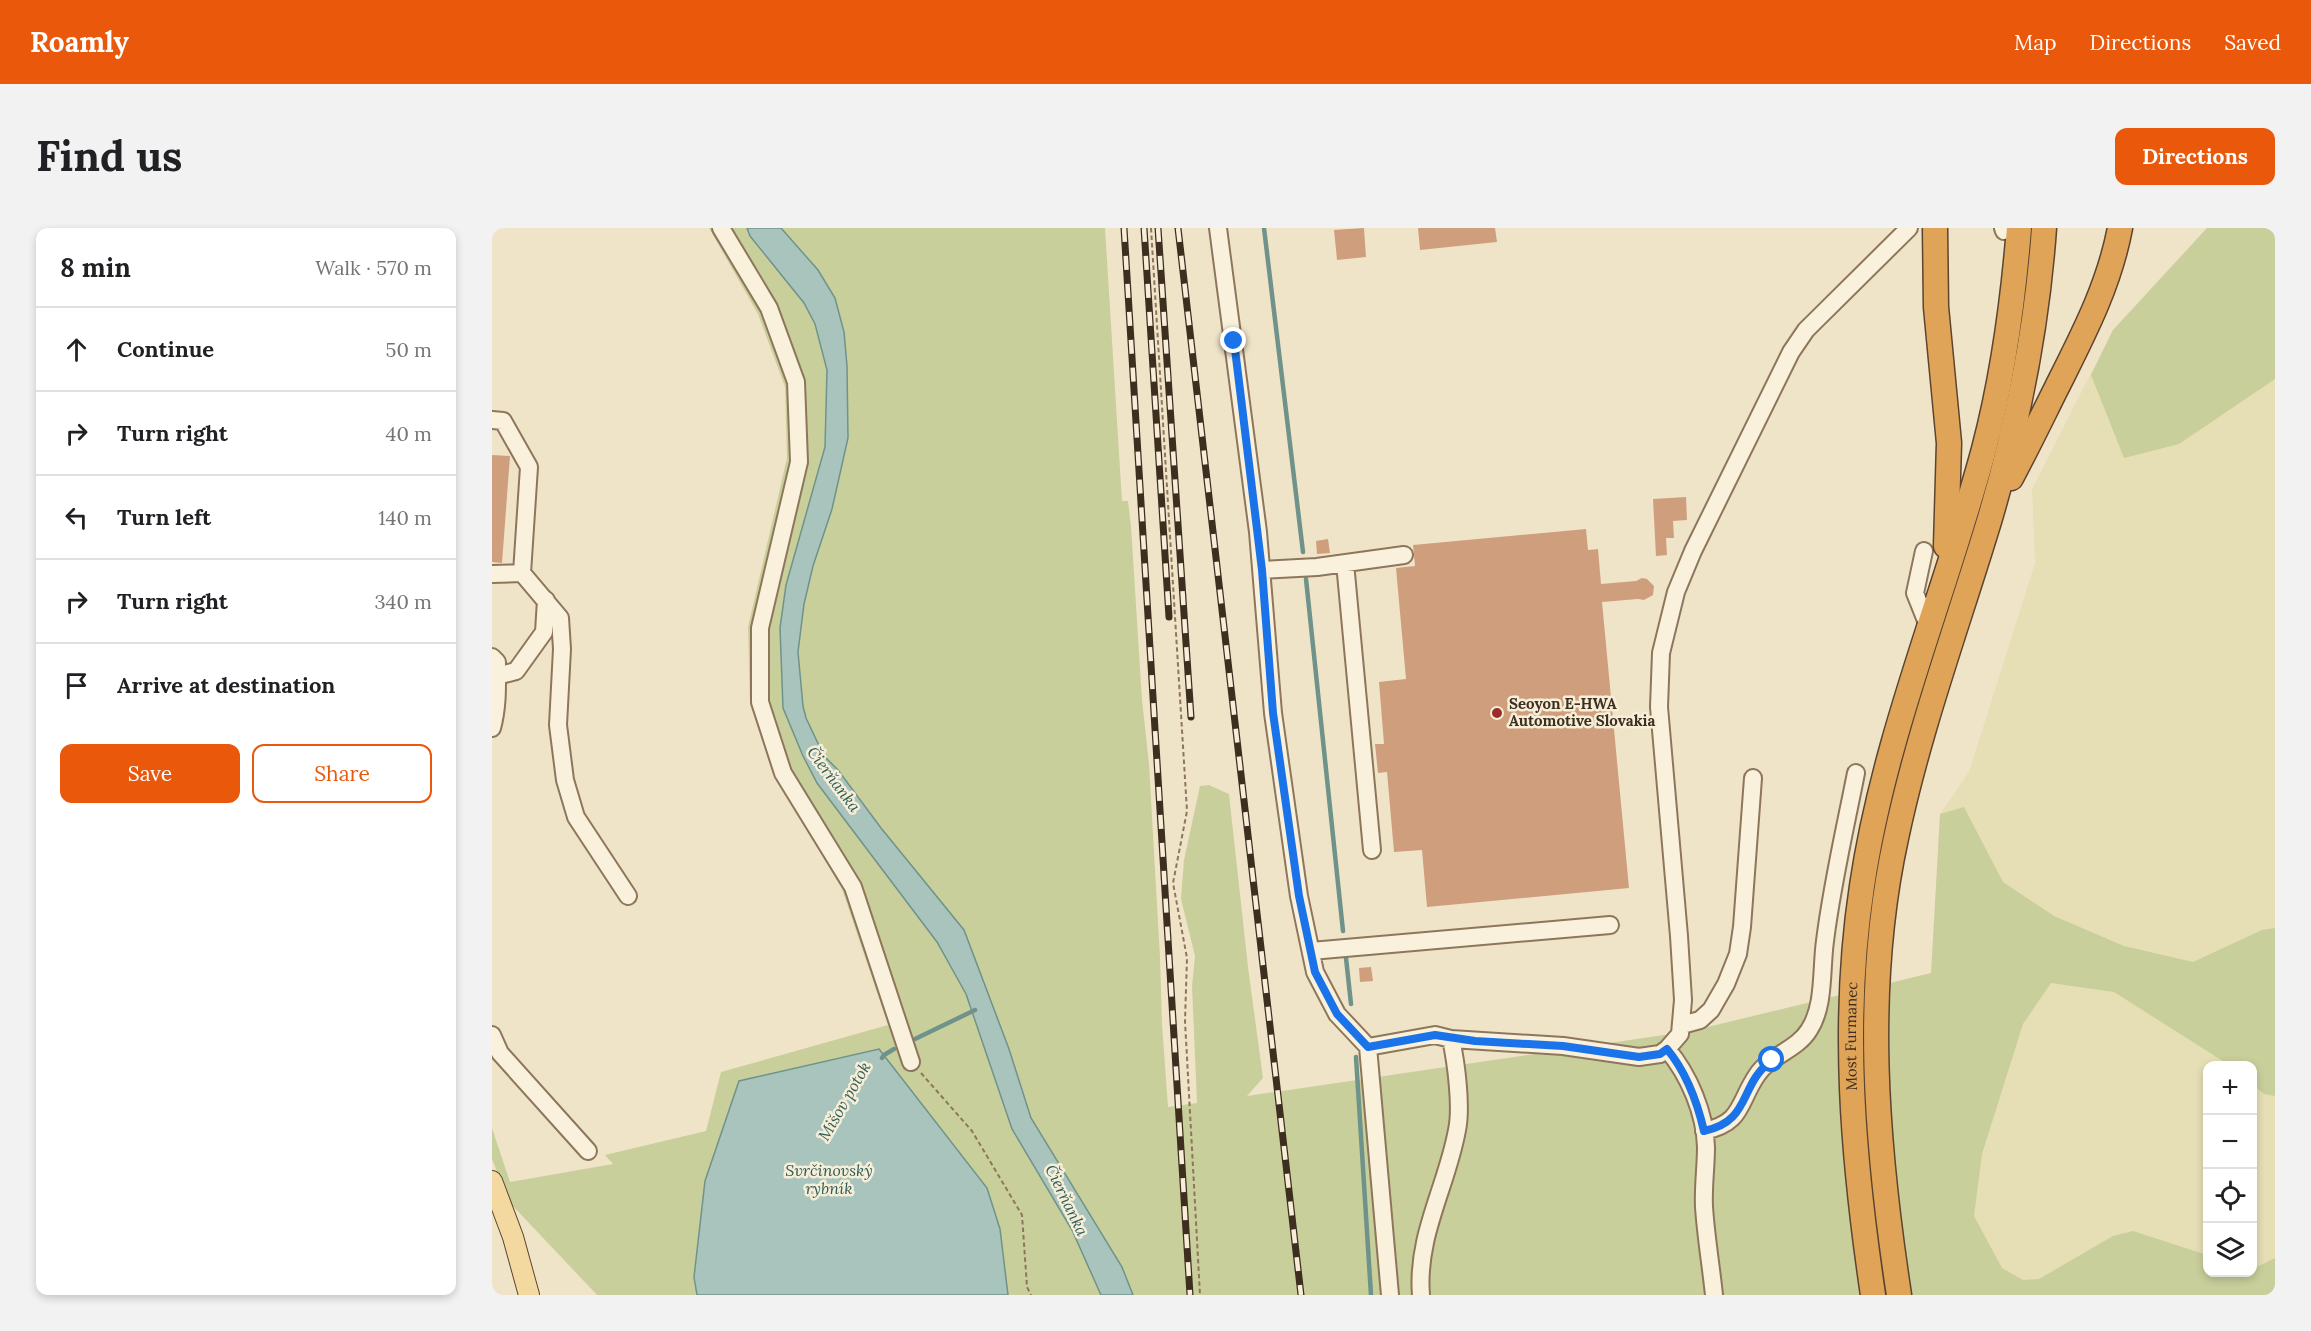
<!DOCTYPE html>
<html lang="en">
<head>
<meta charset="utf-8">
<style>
  :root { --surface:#fff; --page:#f2f2f2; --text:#202124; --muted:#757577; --line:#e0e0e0; --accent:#ea580c }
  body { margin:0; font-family:Lora,serif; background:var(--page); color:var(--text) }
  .controls { position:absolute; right:18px; bottom:18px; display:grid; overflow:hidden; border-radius:12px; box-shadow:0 3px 9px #0003 }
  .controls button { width:54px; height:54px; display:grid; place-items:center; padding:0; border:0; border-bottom:2px solid var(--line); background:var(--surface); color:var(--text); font:30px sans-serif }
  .stop { position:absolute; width:18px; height:18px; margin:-14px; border:4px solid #1a73e8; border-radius:50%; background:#fff }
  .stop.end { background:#1a73e8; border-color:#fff; box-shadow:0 2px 6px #0008 }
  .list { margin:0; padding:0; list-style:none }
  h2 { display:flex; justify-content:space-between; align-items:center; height:78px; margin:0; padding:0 24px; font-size:26px }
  h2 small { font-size:20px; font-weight:400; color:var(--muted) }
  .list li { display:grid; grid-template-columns:39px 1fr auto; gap:18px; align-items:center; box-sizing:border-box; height:84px; padding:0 24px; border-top:2px solid var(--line) }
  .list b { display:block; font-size:22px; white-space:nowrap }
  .list em { font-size:20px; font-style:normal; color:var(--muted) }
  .actions { display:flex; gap:12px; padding:18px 24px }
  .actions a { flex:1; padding:14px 0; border:2px solid var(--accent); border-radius:12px; text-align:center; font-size:21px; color:var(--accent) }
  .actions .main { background:var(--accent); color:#fff }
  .icon { flex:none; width:33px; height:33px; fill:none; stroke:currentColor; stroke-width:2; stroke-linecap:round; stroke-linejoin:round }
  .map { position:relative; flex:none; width:1783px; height:1067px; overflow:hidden; border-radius:12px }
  header { display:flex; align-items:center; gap:36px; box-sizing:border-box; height:84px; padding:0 30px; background:var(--accent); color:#fff }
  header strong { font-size:28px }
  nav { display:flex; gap:33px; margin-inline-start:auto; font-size:21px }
  .intro { display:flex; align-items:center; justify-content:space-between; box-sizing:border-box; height:144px; padding:0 36px }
  h1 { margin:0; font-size:42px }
  .button { padding:15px 27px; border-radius:12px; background:var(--accent); color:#fff; font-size:21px; font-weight:700 }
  main { display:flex; gap:36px; padding:0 36px }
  aside { flex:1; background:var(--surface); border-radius:12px; box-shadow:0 3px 9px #0003 }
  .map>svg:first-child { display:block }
  .farmland { fill:#e6deb5; fill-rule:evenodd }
  .green { fill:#c9cf9b }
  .water { fill:#a9c4bc; stroke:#6f938a; stroke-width:1.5 }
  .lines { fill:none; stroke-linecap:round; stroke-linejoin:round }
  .stream { stroke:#6f938a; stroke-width:4.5 }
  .building { fill:#cf9f7d }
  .minor-casing { stroke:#8d765c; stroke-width:20 }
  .major-casing { stroke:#5b4430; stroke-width:22 }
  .highway-casing { stroke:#5b4430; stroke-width:27 }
  .path { stroke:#8d765c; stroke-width:2; stroke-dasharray:4.5 3; stroke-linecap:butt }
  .minor { stroke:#faf1dc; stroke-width:16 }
  .major { stroke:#f3d9a0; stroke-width:20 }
  .highway { stroke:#e0a458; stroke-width:24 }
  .rail-casing { stroke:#3d2e20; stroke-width:7 }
  .rail { stroke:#f7eed8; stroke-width:4.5; stroke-dasharray:14; stroke-linecap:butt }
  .route { stroke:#1a73e8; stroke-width:8 }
  .poi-dot { fill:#9e2a2b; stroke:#f7eed8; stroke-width:2 }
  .labels { text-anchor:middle; stroke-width:5; stroke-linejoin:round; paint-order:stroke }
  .poi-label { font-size:15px; font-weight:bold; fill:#3d2e20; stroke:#f7eed8; text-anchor:start }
  .street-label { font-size:15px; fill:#3d2e20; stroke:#f7eed8 }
  .water-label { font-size:16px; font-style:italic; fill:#2f5d5a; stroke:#f7eed8 }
</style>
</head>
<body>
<header>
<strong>Roamly</strong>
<nav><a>Map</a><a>Directions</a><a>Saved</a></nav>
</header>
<div class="intro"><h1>Find us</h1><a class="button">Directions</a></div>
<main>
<aside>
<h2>8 min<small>Walk · 570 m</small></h2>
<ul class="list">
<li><svg class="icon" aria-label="ahead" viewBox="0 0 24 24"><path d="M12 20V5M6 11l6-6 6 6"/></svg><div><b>Continue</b></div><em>50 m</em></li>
<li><svg class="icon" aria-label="right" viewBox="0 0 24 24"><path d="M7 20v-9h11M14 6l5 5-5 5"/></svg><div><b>Turn right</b></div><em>40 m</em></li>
<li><svg class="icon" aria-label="left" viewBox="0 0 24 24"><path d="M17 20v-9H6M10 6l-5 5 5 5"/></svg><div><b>Turn left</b></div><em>140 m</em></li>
<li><svg class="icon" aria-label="right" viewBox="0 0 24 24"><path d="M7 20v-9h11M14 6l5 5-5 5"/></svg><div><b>Turn right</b></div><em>340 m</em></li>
<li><svg class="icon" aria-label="arrive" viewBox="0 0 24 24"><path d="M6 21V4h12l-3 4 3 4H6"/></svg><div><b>Arrive at destination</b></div></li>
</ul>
<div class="actions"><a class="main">Save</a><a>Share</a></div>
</aside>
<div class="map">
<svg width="1783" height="1067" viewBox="0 0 1783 1067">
  <rect width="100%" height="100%" fill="#f0e4c8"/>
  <path class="farmland" d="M1715 0H1783V1067H1450L1440 745 1448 586 1477 544 1543 335 1540 261 1621 102ZM1716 838H1760V1044H1716Z"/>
  <path class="green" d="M217 0H613L630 273H636L639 298 650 472 657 536 668 729 670 796 676 879 705 875 700 758 703 728 689 671 692 632 708 558 717 557 737 566 756 739 771 850 755 868 1199 803 1439 745 1448 586 1472 579 1511 654 1562 688 1632 718 1701 734 1770 702 1783 700V868L1772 866 1761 857 1760 838 1737 837 1622 764 1559 755 1531 796 1490 926 1482 988 1510 1040 1531 1052 1547 1051 1621 1008 1641 1003 1715 1027 1716 1044H1760L1761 1041 1783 1030V1067H516L508 1001 213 953 202 1049 205 1067H105L18 975 0 931V900L18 954 121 936 113 927 214 903 229 844 396 797 350 661 281 545 258 476 256 399 295 230 293 159 266 86Z
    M1715 0H1783V151L1687 216 1632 230 1599 147 1621 102Z"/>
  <path class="water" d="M255 0H289L326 42 343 70 352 104 355 138 356 210 340 281 321 338 312 376 306 424 311 478 314 490 332 528 346 542 389 600 472 702 517 821 539 890 630 1039 641 1067H609L580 1002 520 901 474 766 445 714 325 555 311 528 291 480 288 400 294 357 333 219 335 142 323 96 312 75 258 8Z
    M387 821 495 960 508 1001 516 1067H205L202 1049 213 953 247 853Z"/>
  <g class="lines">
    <path class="stream" d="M772 0 811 324
      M814 351 851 703
      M854 730 859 776
      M423 811 483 782
      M864 829 879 1067
      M390 830 392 827 402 821"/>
  </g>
  <path class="building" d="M872 0 874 29 845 32 842 2Z
    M926 0H1003L1005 14 928 22Z
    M0 227 18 228 10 335 0 334Z
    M1194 269 1195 292 1181 293 1182 310H1174L1175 327 1164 328 1161 271Z
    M1094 301 1096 322 1106 321 1109 356 1144 353 1150 350 1155 351 1162 358 1161 367 1152 372 1146 371 1110 374 1137 660 935 679 930 622 902 624 895 544 886 545 883 516H892L887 454 914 451 904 340 923 338 921 317Z
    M836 311 838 325 825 326 824 313Z
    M879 739 881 753 868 754 867 740Z"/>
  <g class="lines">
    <g class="minor-casing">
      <path id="minor" d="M229 0 277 80 304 154 307 234 268 400V474L291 545 361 659 419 834
        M726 0 766 304 781 485 807 668 823 744 845 786 876 819 898 1067
        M1511 0 1512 3
        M0 192 11 193 37 239 30 345 68 390 70 421 66 497 73 552 84 589 136 668
        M1432 323 1423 365 1437 400
        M853 335 880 622
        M770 342 825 339 912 327
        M0 346 30 345
        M0 429 5 434C5 457 6 478 0 500
        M5 448 24 443 52 404 54 372
        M819 723 1118 697
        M1190 797 1208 792 1219 782 1234 756 1246 726 1250 699 1261 550
        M0 807 8 825 96 923
        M959 811 1071 818 1147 829 1168 826 1175 821 1188 806 1191 772 1187 708 1167 479 1169 425 1184 364 1201 323 1299 124 1314 102 1417 0
        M876 819 943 807 959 811C964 834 970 879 965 902 955 958 924 1008 929 1067
        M1175 821C1197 847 1213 885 1214 919 1214 939 1211 959 1212 979 1214 1009 1219 1038 1222 1067
        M1212 903C1251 895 1246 875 1265 847 1278 827 1305 822 1317 802 1333 778 1329 741 1333 713 1340 656 1353 601 1364 545"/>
    </g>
    <g class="major-casing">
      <path id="major" d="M0 953 21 1009 37 1067"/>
    </g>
    <g class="highway-casing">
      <g id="highway">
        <path d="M1443 0 1444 79 1457 215 1454 318"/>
        <path d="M1519 250C1535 220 1550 189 1565 159 1591 107 1617 58 1628 0"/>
        <path id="s1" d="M1381 1067C1361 931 1349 795 1370 658 1392 508 1453 367 1492 221 1511 149 1521 75 1527 0"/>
        <path d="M1407 1067C1384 916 1371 761 1404 610 1427 501 1466 396 1498 290 1526 195 1545 99 1552 0"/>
      </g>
    </g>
    <path class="path" d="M659 0 695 583 681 655 695 730 693 793 708 1067
      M429 845 480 903 530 987 535 1059 539 1067"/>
    <use href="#minor" class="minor"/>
    <use href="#major" class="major"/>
    <use href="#highway" class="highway"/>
    <g class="rail-casing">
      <path id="rail" d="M632 0 698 1067
        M652 0 677 389
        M666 0 699 489
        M686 0 809 1067"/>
    </g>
    <use href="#rail" class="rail"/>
  </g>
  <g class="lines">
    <path class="route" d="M742 113 770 342 781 485 807 668 823 744 845 786 876 819 943 807 983 813 1071 818 1147 829 1168 826 1175 821C1195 845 1205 873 1212 903 1260 893 1246 857 1280 832"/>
  </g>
  <circle class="poi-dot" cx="1005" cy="485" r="6"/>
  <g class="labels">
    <g class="poi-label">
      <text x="1017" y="481">Seoyon E-HWA<tspan x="1017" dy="17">Automotive Slovakia</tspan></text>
    </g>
    <g class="street-label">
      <text dy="5" stroke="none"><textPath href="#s1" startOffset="260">Most Furmanec</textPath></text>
    </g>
    <g class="water-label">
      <text transform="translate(342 551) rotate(53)" y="6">Čierňanka</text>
      <text transform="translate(352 873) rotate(-60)" y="6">Mišov potok</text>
      <text x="337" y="948">Svrčinovský<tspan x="337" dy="18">rybník</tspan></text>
      <text transform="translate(575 972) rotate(64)" y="6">Čierňanka</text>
    </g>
  </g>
</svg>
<div class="controls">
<button>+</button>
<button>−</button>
<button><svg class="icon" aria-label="locate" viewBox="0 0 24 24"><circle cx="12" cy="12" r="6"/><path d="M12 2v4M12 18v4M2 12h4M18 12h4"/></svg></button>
<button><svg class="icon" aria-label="layers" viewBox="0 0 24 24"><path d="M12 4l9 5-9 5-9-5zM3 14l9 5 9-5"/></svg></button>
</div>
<div class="stop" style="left:1280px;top:832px"></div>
<div class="stop end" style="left:742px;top:113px"></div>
</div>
</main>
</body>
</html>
